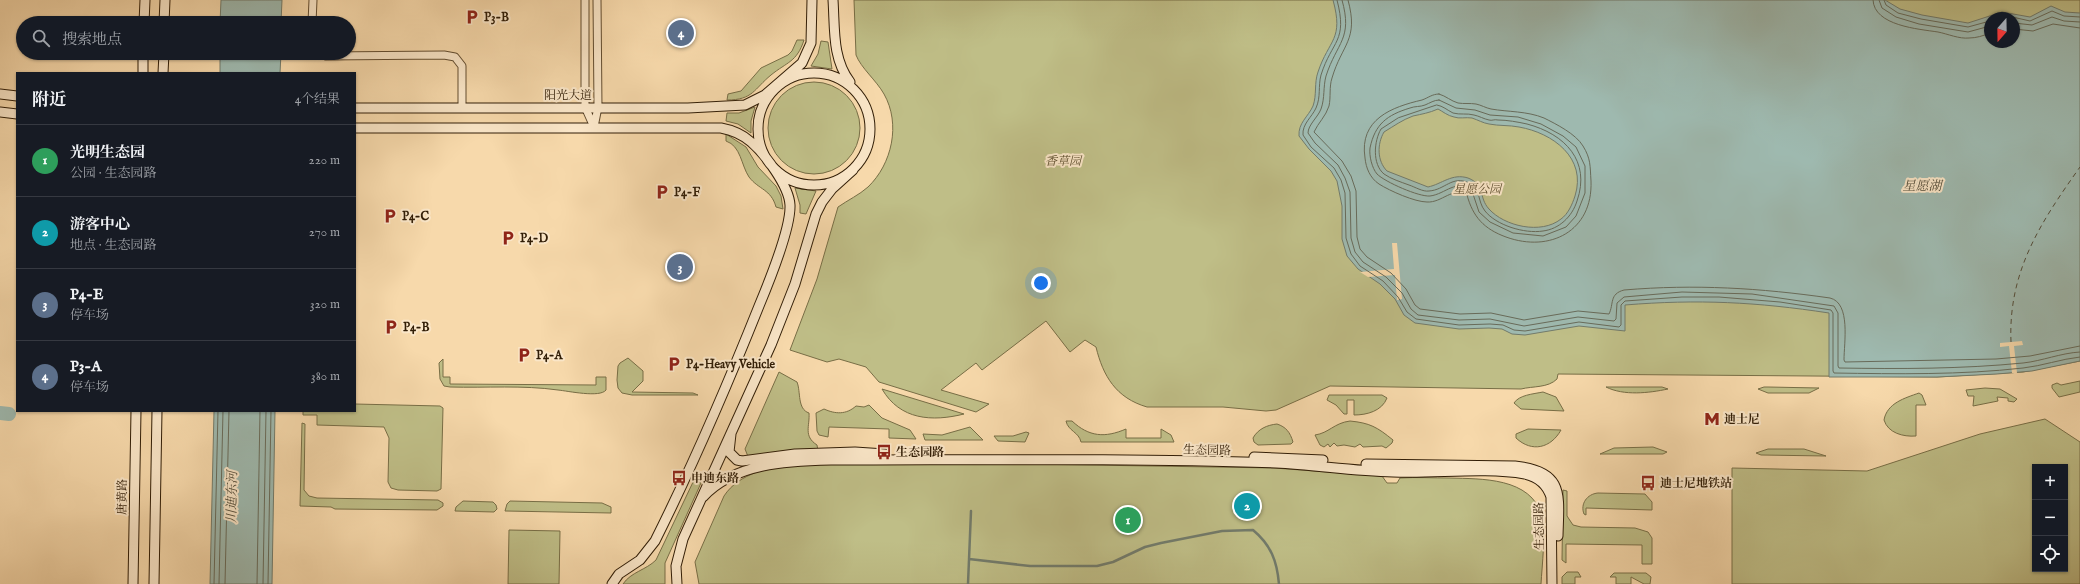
<!DOCTYPE html>
<html lang="zh">
<head>
<meta charset="utf-8">
<style>
  :root { --surface:#171b24; --page:#20242c; --text:#f1f3f6; --muted:#9ea1a6; --line:#363941; --accent:#c59692 }
  body { margin:0; font-family:"IM FELL English","Noto Serif SC",serif; background:var(--page); color:var(--text) }
  .controls { position:absolute; right:12px; bottom:12px; display:grid; overflow:hidden; border-radius:0px; box-shadow:0 1px 3px #0004 }
  .controls button { width:36px; height:36px; display:grid; place-items:center; padding:0; border:0; border-bottom:1px solid var(--line); background:var(--surface); color:var(--text); font:20px sans-serif }
  .compass { position:absolute; left:1984px; top:12px; width:36px; height:36px; border-radius:50%; background:var(--surface); box-shadow:0 1px 3px #0004; rotate:200deg }
  .you { position:absolute; left:1041px; top:283px; width:14px; height:14px; margin:-10px; border:3px solid #fff; border-radius:50%; background:#1a73e8; box-shadow:0 0 0 6px #1a73e833 }
  .badge { display:grid; place-items:center; width:26px; height:26px; border-radius:50%; background:var(--accent); color:#fff; font-size:13px; font-weight:700 }
  .pin { position:absolute; translate:-50% -50%; border:2px solid #fff; box-shadow:0 1px 4px #0006 }
  .list { margin:0; padding:0; list-style:none }
  h2 { display:flex; justify-content:space-between; align-items:center; height:52px; margin:0; padding:0 16px; font-size:17px }
  h2 small { font-size:13px; font-weight:400; color:var(--muted) }
  .list li { display:grid; grid-template-columns:26px 1fr auto; gap:12px; align-items:center; box-sizing:border-box; height:72px; padding:0 16px; border-top:1px solid var(--line) }
  .list b { display:block; font-size:15px; white-space:nowrap }
  .list p { margin:0; font-size:13px; white-space:nowrap; color:var(--muted) }
  .list em { font-size:13px; font-style:normal; color:var(--muted) }
  .icon { flex:none; width:22px; height:22px; fill:none; stroke:currentColor; stroke-width:2; stroke-linecap:round; stroke-linejoin:round }
  .map { position:relative; flex:none; width:2080px; height:584px; overflow:hidden }
  .search { position:absolute; background:var(--surface); box-shadow:0 1px 3px #0004; left:16px; top:16px; width:340px; height:44px; display:flex; align-items:center; gap:10px; box-sizing:border-box; padding:0 14px; border-radius:22px; color:var(--muted); font-size:15px }
  .panel { position:absolute; background:var(--surface); box-shadow:0 1px 3px #0004; left:16px; top:72px; width:340px; height:340px; border-radius:0px }
  .map>svg:first-child { display:block }
  .green { fill:#bfbe87; stroke:#786e46; fill-rule:evenodd }
  .water { fill:#9eb9af; stroke:#727b6b; fill-rule:evenodd }
  .pier { fill:#f7d9ab }
  .lines { fill:none; stroke-linecap:round; stroke-linejoin:round }
  .shore { stroke:#686b5a; stroke-width:1 }
  .stream { stroke:#727b6b; stroke-width:2.5 }
  .river { stroke:#9eb9af; stroke-width:14 }
  .ferry { stroke:#524c39; stroke-width:1; stroke-dasharray:5 4; stroke-linecap:butt }
  .street-casing { stroke:#624c2f; stroke-width:9 }
  .secondary-casing { stroke:#311d06; stroke-width:11 }
  .street { stroke:#fae6c8; stroke-width:7 }
  .secondary { stroke:#fae6c8; stroke-width:9 }
  .labels { text-anchor:middle; stroke-width:4; stroke-linejoin:round; paint-order:stroke }
  .poi-label { font-size:12px; font-weight:bold; fill:#311d06; stroke:#fae6c8; text-anchor:start }
  .street-label { font-size:12px; fill:#311d06; stroke:#fae6c8 }
  .park-label { font-size:12px; font-style:italic; fill:#5c4d2d; stroke:#fae6c8 }
  .water-label { font-size:13px; font-style:italic; fill:#524c39; stroke:#fae6c8 }
</style>
</head>
<body>
<div class="map">
<svg width="2080" height="584" viewBox="0 0 2080 584">
  <rect width="100%" height="100%" fill="#f7d9ab"/>
  <filter id="stains"><feTurbulence type="fractalNoise" baseFrequency=".005" numOctaves="4"/><feColorMatrix values="0 0 0 0 .2 0 0 0 0 .09 0 0 0 0 .02 0 0 0 .5 -.17"/></filter>
  <radialGradient id="worn" r=".72"><stop offset=".6" stop-color="#630" stop-opacity="0"/><stop offset="1" stop-color="#630" stop-opacity=".3"/></radialGradient>
  <path class="green" d="M854 0H2080V361L2023 372 1937 377 1558 374 1557 379C1548 388 1533 386 1521 389L1330 386 1276 410 1266 411 1223 407H1147C1116 398 1103 376 1096 347L1085 340 1070 352 1046 321 982 370 976 363 941 390 989 404 976 412 879 382 866 367 839 359 827 362 790 350 817 279 838 207C848 200 859 195 868 187 892 164 901 124 884 94 876 80 861 68 856 55ZM1990 18H2014V42H1990Z
    M797 40H804C797 62 787 62 771 75 754 89 753 100 727 100L728 94 741 91 761 68 788 55 792 51Z
    M821 41 828 42 832 69 811 66 818 54Z
    M768 128a46 46 0 1 1 92 0a46 46 0 1 1-92 0Z
    M755 107 751 121V133L738 124 726 121 727 113H739Z
    M726 134 746 147 758 167 776 186 781 196 783 209 776 207C771 189 759 190 749 177 741 165 741 146 726 141Z
    M795 188 816 191 806 214 800 213V205Z
    M628 358 643 371V381L632 392 693 393 698 395H632L622 393 618 388 617 380 618 366 620 363Z
    M443 359V377H450V384L596 385V377H606V390C600 398 568 391 558 390 523 385 486 388 450 387L444 386 440 379 439 363Z
    M779 372 797 382C801 392 797 409 809 413 810 426 803 436 817 445L818 451 749 459 745 449Z
    M2080 381V392L2059 397 2052 388V385L2057 383 2061 385Z
    M1606 387H1662L1668 389C1649 393 1624 396 1606 387Z
    M1764 387H1768L1819 388 1809 393H1768L1758 389Z
    M1985 388 2000 389 2017 399 2014 402 2008 401V398L1997 397 1998 401 1973 406 1974 396H1968L1966 390Z
    M882 389 964 414C932 422 900 420 882 389Z
    M1543 392 1556 397 1564 411 1521 409 1514 403C1519 395 1533 394 1543 392Z
    M1919 393 1922 395 1926 405H1916V436C1903 437 1888 433 1884 420 1887 403 1905 398 1919 393Z
    M1329 395H1382L1387 398C1382 411 1367 415 1354 415V400H1347V414H1344L1336 405 1327 400Z
    M355 404 440 406 443 408 441 489 437 491 398 490 391 488 388 482 389 438 384 427 317 425V415H303V411H355Z
    M869 405 882 418 910 430 916 439 889 438V429L829 427 828 437 819 435 817 431 816 413 824 409C835 414 846 415 856 406L864 407Z
    M2045 419 2080 442V584H1732V468L1867 471 1980 434ZM2035 467H2065V569H2035Z
    M1066 421H1072C1089 437 1105 438 1126 429V438H1161V429L1171 435 1174 442H1081C1079 432 1068 431 1066 421Z
    M1350 421C1370 423 1377 427 1393 440L1392 443 1386 448 1382 446 1363 447 1360 444 1355 447 1344 445 1337 446 1334 443 1330 447 1328 444 1324 447 1320 445 1315 435C1329 433 1334 423 1350 421Z
    M302 423 305 424 304 490 309 496 317 498 438 500 443 503V506L437 510 335 509 331 507 300 506Z
    M1277 424C1286 427 1290 432 1293 442L1291 444 1258 445 1254 442 1253 438C1258 429 1267 425 1277 424Z
    M970 427 983 440H925L923 434 942 435Z
    M1528 429 1561 430C1551 448 1532 453 1516 438V434Z
    M1026 432 1029 433 1025 442 998 441 994 436H1013Z
    M1653 447 1667 452 1663 454H1600L1614 448Z
    M1768 449H1804L1826 456 1761 455 1756 453Z
    M964 463 1274 468 1382 476 1387 483H1397L1400 478C1417 477 1433 478 1450 478 1481 479 1531 477 1542 516 1546 532 1542 566 1541 584H699L695 562 724 496C739 473 770 467 796 464Z
    M694 480 701 483 665 563V584H623C631 572 646 570 656 560Z
    M1563 490 1567 491V516L1573 525 1581 527 1635 528 1648 532 1652 538V564H1642V545L1566 544V563L1562 560Z
    M1598 493 1645 494 1652 502V510L1586 508V515L1584 514C1580 504 1587 494 1598 493Z
    M463 501 493 502 496 505 497 509 494 512 455 511 456 507Z
    M510 501 602 503 611 507V513L505 511 507 504Z
    M509 530 560 531 559 584H508Z
    M1567 572H1578L1581 577H1575V584H1562V577Z
    M1614 573H1646L1651 577 1650 584H1644L1631 577V584H1616V577H1610Z"/>
  <path class="water" d="M221 0H282L281 23H220Z
    M1333 0H1885L1900 9 1922 15 1968 23 2002 12 2030 17 2051 6 2065 12 2080 13V361L2032 371 1997 374 1937 377H1829V313C1757 302 1698 299 1625 305V331L1579 326 1525 335 1512 334 1502 329 1489 328 1459 329 1415 323 1404 315 1395 299 1380 284 1358 269 1347 256 1342 239V206L1337 181 1331 171 1309 149 1299 136C1298 123 1308 117 1313 106 1317 95 1314 83 1318 72 1329 39 1344 40 1333 0ZM1990 18H2014V42H1990ZM1438 109C1442 111 1448 116 1454 117 1459 119 1466 117 1472 118 1478 120 1483 123 1489 124 1499 126 1509 125 1519 127 1553 133 1587 158 1575 196 1572 205 1568 214 1561 219 1541 235 1504 226 1489 209 1478 197 1486 185 1468 178 1452 173 1442 184 1428 187L1387 171C1377 161 1377 144 1384 132 1394 126 1402 120 1413 116 1422 114 1429 113 1438 109Z
    M220 53H281L280 73H220Z
    M214 411H275L272 584H210Z"/>
  <path class="pier" d="M1392 243H1397L1402 299 1397 300 1395 275 1368 277 1360 272 1394 269Z
    M2022 341 2023 345 2014 346 2017 373H2012L2009 346 2000 347V343Z"/>
  <g class="lines">
    <path class="shore" d="M1337 0C1348 42 1332 40 1321 75 1318 86 1321 97 1316 108 1312 117 1302 124 1303 135L1311 147 1334 168 1341 180 1345 193 1346 238 1351 254 1360 266 1383 281 1398 297 1407 312 1416 319 1459 325 1490 324 1503 325 1514 330 1525 331 1579 322 1619 327 1621 325V305L1625 301 1682 297H1719L1780 302 1831 310 1833 313V371L1834 373C1897 374 1961 375 2023 368 2042 366 2061 359 2080 357
      M1342 0C1353 39 1337 42 1326 76 1323 87 1325 98 1321 109 1318 117 1308 125 1308 133L1315 143 1338 165 1345 178 1350 192 1351 238 1355 252 1363 262 1386 277 1402 293 1411 309 1418 315 1459 320 1490 319 1524 326 1578 317 1614 321 1616 319 1617 303 1624 297 1682 292 1752 294 1834 306 1838 313V366L1839 368C1900 369 1962 369 2023 363 2042 361 2061 353 2080 352
      M1348 0C1359 40 1342 44 1332 78 1329 87 1331 97 1329 106 1326 116 1318 123 1314 132L1342 161 1351 176 1356 191 1357 237 1360 249 1367 257 1391 273 1406 289 1415 305 1420 309 1460 314 1491 313 1524 320 1578 311 1609 314C1614 304 1609 294 1624 290 1695 284 1760 288 1830 298 1851 303 1844 343 1844 360L1845 362 1996 359 2030 356 2080 346
      M1873 0C1874 26 1919 29 1938 32 1948 34 1959 39 1969 38 1976 38 1983 36 1990 33
      M1879 0 1882 8 1896 17 1919 24 1968 32 1990 26
      M1884 0 1886 5 1898 13 1921 19 1968 27 1990 21
      M1996 18 2008 16 2030 21 2052 11 2064 16 2080 17
      M2014 23 2032 25 2052 17 2064 21 2080 22
      M2014 29 2033 31 2053 24 2080 28
      M1439 94C1446 96 1451 101 1458 103 1464 104 1470 103 1476 104 1481 105 1486 108 1491 109 1508 112 1527 111 1544 118 1556 124 1576 134 1583 146 1591 159 1590 166 1591 181 1593 231 1550 253 1506 237 1484 229 1473 217 1467 195 1453 186 1442 203 1427 202 1415 202 1390 191 1379 184 1370 178 1366 168 1365 158 1359 119 1392 107 1422 100 1428 98 1432 94 1439 94Z
      M1439 100 1456 108 1475 110 1490 115 1518 117 1541 124 1563 136 1576 147 1585 166V193L1576 216 1566 227 1543 236 1513 233 1490 222 1479 212 1472 191C1456 178 1446 194 1430 196 1419 197 1385 182 1377 174 1372 168 1369 156 1370 148 1375 124 1387 115 1410 108 1415 106 1420 107 1425 105 1430 103 1434 100 1439 100Z
      M1437 105C1443 106 1447 110 1453 113 1460 115 1467 113 1474 115 1479 116 1484 119 1489 120 1492 121 1494 119 1498 120 1507 120 1518 122 1527 124 1565 134 1591 161 1577 201 1572 217 1559 229 1543 231 1524 234 1496 225 1485 211 1477 201 1481 188 1469 183 1452 175 1445 190 1429 191 1423 192 1415 187 1409 185 1401 182 1391 179 1384 174 1372 164 1374 141 1381 129L1398 118Z
      M214 584 218 411
      M219 584 223 411
      M225 584 229 411
      M257 584 260 411
      M263 584 266 411
      M268 584 271 411"/>
    <path class="stream" d="M969 559 1030 566H1097L1113 562 1145 547 1161 543 1222 531 1253 530C1271 545 1277 561 1279 584
      M968 584 971 511"/>
    <path class="river" d="M0 413 9 414"/>
    <path class="ferry" d="M2011 342C2008 271 2041 222 2080 167"/>
    <g class="street-casing">
      <path id="street" d="M585 0V107L594 127
        M312 23 313 0
        M319 53 326 56 444 55 455 57 462 66V107
        M594 127 598 107 597 0"/>
    </g>
    <g class="secondary-casing">
      <path id="secondary" d="M833 0C835 29 832 58 850 82
        M144 23 145 0
        M164 23 165 0
        M758 129a56 56 0 1 1 112 0a56 56 0 1 1-112 0Z
        M143 73V53
        M163 73 164 53
        M0 94 17 96
        M355 108H688L745 105 765 95 802 63 811 43 812 0
        M0 112 17 114
        M355 128H721C732 130 742 134 751 142 765 154 789 186 790 205 791 229 769 282 759 306 727 386 693 465 655 541L640 560 619 574 612 584
        M731 434 729 452 737 460 742 461 795 454 855 452 885 454
        M1254 457 1323 460
        M1366 464 1515 466C1565 471 1559 495 1558 536
        M703 497C734 463 788 461 831 460 979 460 1128 458 1276 463 1315 465 1354 471 1393 472 1435 474 1483 467 1525 474 1538 477 1547 484 1551 497L1552 584
        M133 584 136 411
        M154 584 157 411
        M677 584 676 566 683 539 771 345 795 284 816 214 822 202 832 189 853 170"/>
    </g>
    <use href="#street" class="street"/>
    <use href="#secondary" class="secondary"/>
  </g>
  <defs>
    <g id="parking-bare" transform="scale(1.2)"><path d="M-3.5-5.5H1a3.5 3.5 0 0 1 0 7H-1V5.5H-3.5ZM-1-3.4V-.6H.8a1.4 1.4 0 0 0 0-2.8Z" fill="#8f2418" stroke="#fae6c8" stroke-width="2.5" paint-order="stroke"/></g>
    <g id="metro-bare" transform="scale(1.2)"><path d="M-5.5 5V-5H-3L0 0L3-5H5.5V5H3V-.5L0 4L-3-.5V5Z" fill="#8f2418" stroke="#fae6c8" stroke-width="2.5" paint-order="stroke"/></g>
    <g id="bus-bare" transform="scale(1.2)"><path d="M-5-6H5V4H4V6H2V4H-2V6H-4V4H-5ZM-3.5-4V0h7V-4ZM-3.5 1.2v1.5H-2V1.2ZM2 1.2v1.5H3.5V1.2Z" fill="#8f2418" stroke="#fae6c8" stroke-width="2.5" paint-order="stroke"/></g>
  </defs>
  <g fill-rule="evenodd">
    <use href="#parking-bare" x="472" y="17"/>
    <use href="#parking-bare" x="662" y="192"/>
    <use href="#parking-bare" x="390" y="216"/>
    <use href="#parking-bare" x="508" y="238"/>
    <use href="#parking-bare" x="391" y="327"/>
    <use href="#parking-bare" x="524" y="355"/>
    <use href="#parking-bare" x="674" y="364"/>
    <use href="#metro-bare" x="1712" y="419"/>
    <use href="#bus-bare" x="884" y="452"/>
    <use href="#bus-bare" x="679" y="478"/>
    <use href="#bus-bare" x="1648" y="483"/>
  </g>
  <g class="labels">
    <g class="poi-label">
      <text x="484" y="21">P3-B</text>
      <text x="674" y="196">P4-F</text>
      <text x="402" y="220">P4-C</text>
      <text x="520" y="242">P4-D</text>
      <text x="403" y="331">P4-B</text>
      <text x="536" y="359">P4-A</text>
      <text x="686" y="368">P4-Heavy Vehicle</text>
      <text x="1724" y="423">迪士尼</text>
      <text x="896" y="456">生态园路</text>
      <text x="691" y="482">申迪东路</text>
      <text x="1660" y="487">迪士尼地铁站</text>
    </g>
    <g class="street-label">
      <text x="568" y="99">阳光大道</text>
      <text transform="translate(1207 450) rotate(1)" y="4">生态园路</text>
      <text transform="translate(122 497) rotate(-89)" y="4">唐黄路</text>
      <text transform="translate(1539 526) rotate(-91)" y="4">生态园路</text>
    </g>
    <g class="park-label">
      <text x="1063" y="165">香草园</text>
      <text x="1477" y="193">星愿公园</text>
    </g>
    <g class="water-label">
      <text x="1922" y="190">星愿湖</text>
      <text transform="translate(231 497) rotate(-89)" y="5">川迪东河</text>
    </g>
  </g>
  <rect width="100%" height="100%" filter="url(#stains)"/>
  <rect width="100%" height="100%" fill="url(#worn)"/>
</svg>
<div class="controls">
<button>+</button>
<button>−</button>
<button><svg class="icon" aria-label="locate" viewBox="0 0 24 24"><circle cx="12" cy="12" r="6"/><path d="M12 2v4M12 18v4M2 12h4M18 12h4"/></svg></button>
</div>
<svg class="compass" viewBox="-18 -18 36 36"><path d="M0-13l5 13h-10z" fill="#e53935"/><path d="M0 13l5-13h-10z" fill="#9ea1a6"/></svg>
<div class="you"></div>
<div class="pin badge" style="left:1128px;top:520px;background:#2e9e5b">1</div>
<div class="pin badge" style="left:1247px;top:506px;background:#0f9aa8">2</div>
<div class="pin badge" style="left:680px;top:267px;background:#5c6f8a">3</div>
<div class="pin badge" style="left:681px;top:33px;background:#5c6f8a">4</div>
<div class="search"><svg class="icon" aria-label="search" viewBox="0 0 24 24"><circle cx="10" cy="10" r="6"/><path d="M15 15l6 6"/></svg>搜索地点</div>
<section class="panel">
<h2>附近<small>4个结果</small></h2>
<ul class="list">
<li><span class="badge" style="background:#2e9e5b">1</span><div><b>光明生态园</b><p>公园 · 生态园路</p></div><em>220 m</em></li>
<li><span class="badge" style="background:#0f9aa8">2</span><div><b>游客中心</b><p>地点 · 生态园路</p></div><em>270 m</em></li>
<li><span class="badge" style="background:#5c6f8a">3</span><div><b>P4-E</b><p>停车场</p></div><em>320 m</em></li>
<li><span class="badge" style="background:#5c6f8a">4</span><div><b>P3-A</b><p>停车场</p></div><em>380 m</em></li>
</ul>
</section>
</div>
</body>
</html>
